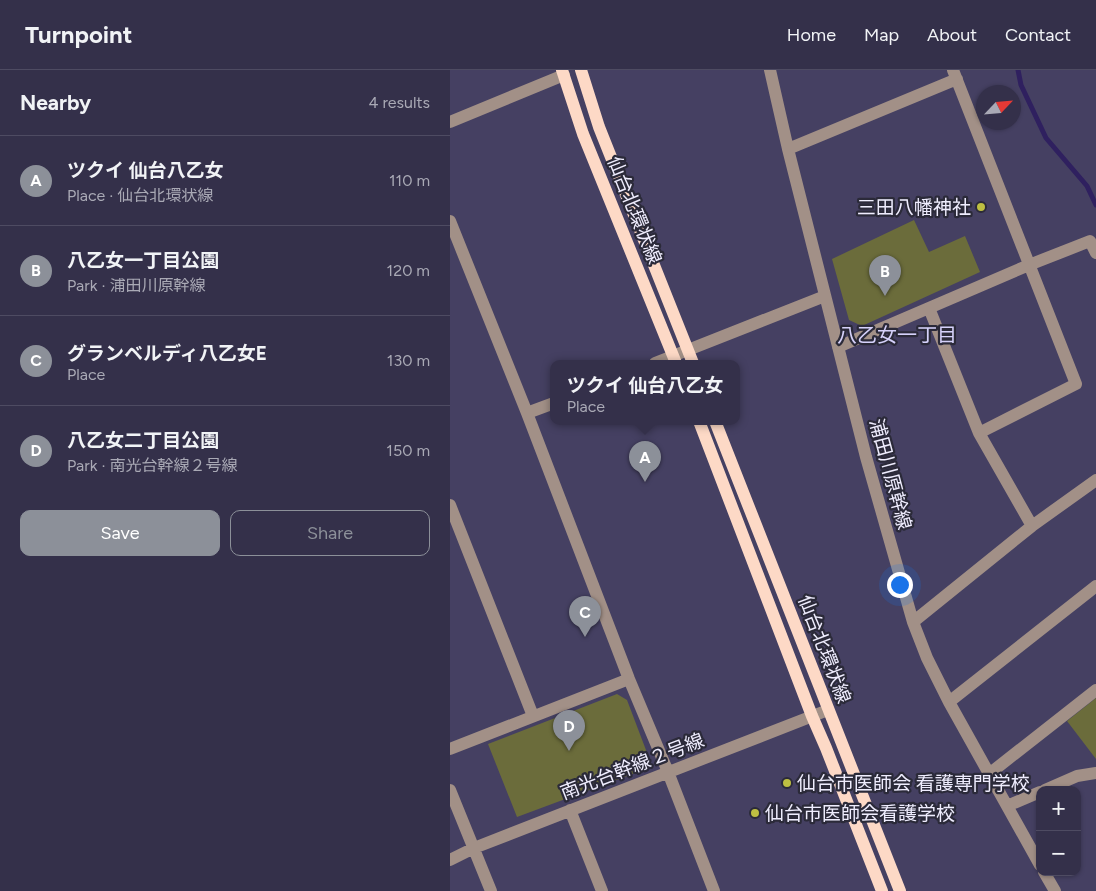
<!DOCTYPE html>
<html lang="en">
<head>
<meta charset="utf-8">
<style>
  :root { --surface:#34304a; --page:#3c3851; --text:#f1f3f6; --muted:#a9a9b5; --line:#4e4b62; --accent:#8c9099 }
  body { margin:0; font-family:Figtree,"Noto Sans JP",sans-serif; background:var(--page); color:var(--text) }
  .controls { position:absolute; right:15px; bottom:15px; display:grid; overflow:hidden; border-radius:10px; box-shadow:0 1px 4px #0004 }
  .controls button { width:45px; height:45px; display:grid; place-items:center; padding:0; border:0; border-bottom:1px solid var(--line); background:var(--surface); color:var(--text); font:25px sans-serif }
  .compass { position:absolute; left:526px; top:15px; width:45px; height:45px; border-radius:50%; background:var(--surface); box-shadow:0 1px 4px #0004; rotate:64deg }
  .you { position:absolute; left:449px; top:514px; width:18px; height:18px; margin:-12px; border:4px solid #fff; border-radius:50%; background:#1a73e8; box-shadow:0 0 0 8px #1a73e833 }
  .badge { display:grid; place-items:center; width:32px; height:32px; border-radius:50%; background:var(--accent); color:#fff; font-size:16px; font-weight:700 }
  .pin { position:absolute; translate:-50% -41px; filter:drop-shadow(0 1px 2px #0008) }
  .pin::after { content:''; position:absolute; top:26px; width:18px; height:15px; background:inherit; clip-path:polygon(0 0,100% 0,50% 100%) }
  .popup { position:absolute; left:100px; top:290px; width:190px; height:65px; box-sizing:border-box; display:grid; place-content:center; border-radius:10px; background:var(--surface); filter:drop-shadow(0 1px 4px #0005); font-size:16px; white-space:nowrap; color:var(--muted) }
  .popup b { font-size:19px; color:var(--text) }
  .popup::after { content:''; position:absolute; left:50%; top:100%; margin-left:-10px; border:10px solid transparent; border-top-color:var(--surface) }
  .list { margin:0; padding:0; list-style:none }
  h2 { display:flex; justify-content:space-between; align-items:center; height:65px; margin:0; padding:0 20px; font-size:21px }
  h2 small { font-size:16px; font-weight:400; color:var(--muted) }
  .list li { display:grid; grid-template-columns:32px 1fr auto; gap:15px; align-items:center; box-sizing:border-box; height:90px; padding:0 20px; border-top:1px solid var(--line) }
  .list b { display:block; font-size:19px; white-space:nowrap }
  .list p { margin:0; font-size:16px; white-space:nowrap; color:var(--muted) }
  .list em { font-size:16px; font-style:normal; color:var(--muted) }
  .actions { display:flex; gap:10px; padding:15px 20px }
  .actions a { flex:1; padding:11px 0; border:1px solid var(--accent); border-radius:10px; text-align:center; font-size:18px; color:var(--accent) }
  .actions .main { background:var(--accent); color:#fff }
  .map { position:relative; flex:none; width:646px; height:821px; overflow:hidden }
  header { display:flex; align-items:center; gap:30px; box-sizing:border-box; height:70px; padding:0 25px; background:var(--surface); border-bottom:1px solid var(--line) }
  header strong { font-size:24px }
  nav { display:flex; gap:28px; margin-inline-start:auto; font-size:18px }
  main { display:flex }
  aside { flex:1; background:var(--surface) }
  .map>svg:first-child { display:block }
  .green { fill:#6b6c3b }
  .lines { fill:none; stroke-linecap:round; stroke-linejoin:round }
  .stream { stroke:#2f205f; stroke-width:5 }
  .minor { stroke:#a29087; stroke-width:12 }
  .major { stroke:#fdd9c6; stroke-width:12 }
  .poi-dot { fill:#bebf42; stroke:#2b2a39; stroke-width:2 }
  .labels { text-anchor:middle; stroke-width:4.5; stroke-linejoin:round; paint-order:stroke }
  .poi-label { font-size:19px; fill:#efedfe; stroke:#2b2a39; text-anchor:start }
  .street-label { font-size:19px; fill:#efedfe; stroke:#2b2a39 }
  .neighbourhood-label { font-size:20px; fill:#d5d1fa; stroke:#2b2a39 }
</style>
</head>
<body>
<header>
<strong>Turnpoint</strong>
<nav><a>Home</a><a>Map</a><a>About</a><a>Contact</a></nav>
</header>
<main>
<aside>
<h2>Nearby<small>4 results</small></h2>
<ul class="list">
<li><span class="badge">A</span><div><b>ツクイ 仙台八乙女</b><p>Place · 仙台北環状線</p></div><em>110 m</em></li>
<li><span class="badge">B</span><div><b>八乙女一丁目公園</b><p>Park · 浦田川原幹線</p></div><em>120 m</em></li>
<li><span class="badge">C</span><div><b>グランベルディ八乙女E</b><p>Place</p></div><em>130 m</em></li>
<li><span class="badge">D</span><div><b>八乙女二丁目公園</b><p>Park · 南光台幹線２号線</p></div><em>150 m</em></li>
</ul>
<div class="actions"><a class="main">Save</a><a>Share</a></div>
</aside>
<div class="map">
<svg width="646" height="821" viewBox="0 0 646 821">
  <rect width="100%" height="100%" fill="#454062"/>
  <path class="green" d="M464 150 479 182 515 166 530 202 412 256 399 250 382 189Z
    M167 624 177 630 199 688 196 699 67 747 38 674Z
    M646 628V689L617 651Z"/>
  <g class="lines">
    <path class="stream" d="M568 0 571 15 596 68 637 116 646 135"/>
    <path class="minor" d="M320 0 338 79 416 387 463 552 477 588 499 632 590 795
      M0 52 114 5
      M338 79 507 9
      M0 151 77 343 179 609 218 702 264 821
      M479 238 529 363 626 314 503 0
      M388 277 579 195 640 171 646 183
      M205 293 375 226
      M77 343 104 333
      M529 363 582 456
      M0 435 83 646
      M463 552 582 456 646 410
      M499 632 646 516
      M0 679 179 609
      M539 704 646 620
      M0 720 41 821
      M595 720 627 706 646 703
      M557 736 590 722
      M120 740 152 821
      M0 790 24 778 378 640
      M594 802 605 821"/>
    <path class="major" d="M112 0 133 64 226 293
      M131 0 149 57 243 293
      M249 351 362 646 376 678 432 821
      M265 351 450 821"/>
  </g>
  <g class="poi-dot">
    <circle cx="531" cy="137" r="5"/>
    <circle cx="337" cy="713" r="5"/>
    <circle cx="305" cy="743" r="5"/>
  </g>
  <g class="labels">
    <g class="poi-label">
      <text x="521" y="144" text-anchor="end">三田八幡神社</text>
      <text x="347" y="720">仙台市医師会 看護専門学校</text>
      <text x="315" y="750">仙台市医師会看護学校</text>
    </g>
    <g class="street-label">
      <text transform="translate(185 140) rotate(68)" y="7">仙台北環状線</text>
      <text transform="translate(441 404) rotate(75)" y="7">浦田川原幹線</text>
      <text transform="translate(375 579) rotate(69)" y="7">仙台北環状線</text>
      <text transform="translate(182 696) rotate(-21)" y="7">南光台幹線２号線</text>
    </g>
    <g class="neighbourhood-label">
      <text x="447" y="272">八乙女一丁目</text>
    </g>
  </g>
</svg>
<div class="controls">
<button>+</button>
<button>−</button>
</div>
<svg class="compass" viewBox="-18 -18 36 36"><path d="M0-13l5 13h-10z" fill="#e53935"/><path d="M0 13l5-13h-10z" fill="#a9a9b5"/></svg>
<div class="you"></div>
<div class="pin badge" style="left:195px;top:412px">A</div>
<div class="popup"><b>ツクイ 仙台八乙女</b>Place</div>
<div class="pin badge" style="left:435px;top:226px">B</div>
<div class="pin badge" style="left:135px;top:567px">C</div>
<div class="pin badge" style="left:119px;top:681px">D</div>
</div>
</main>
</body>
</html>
